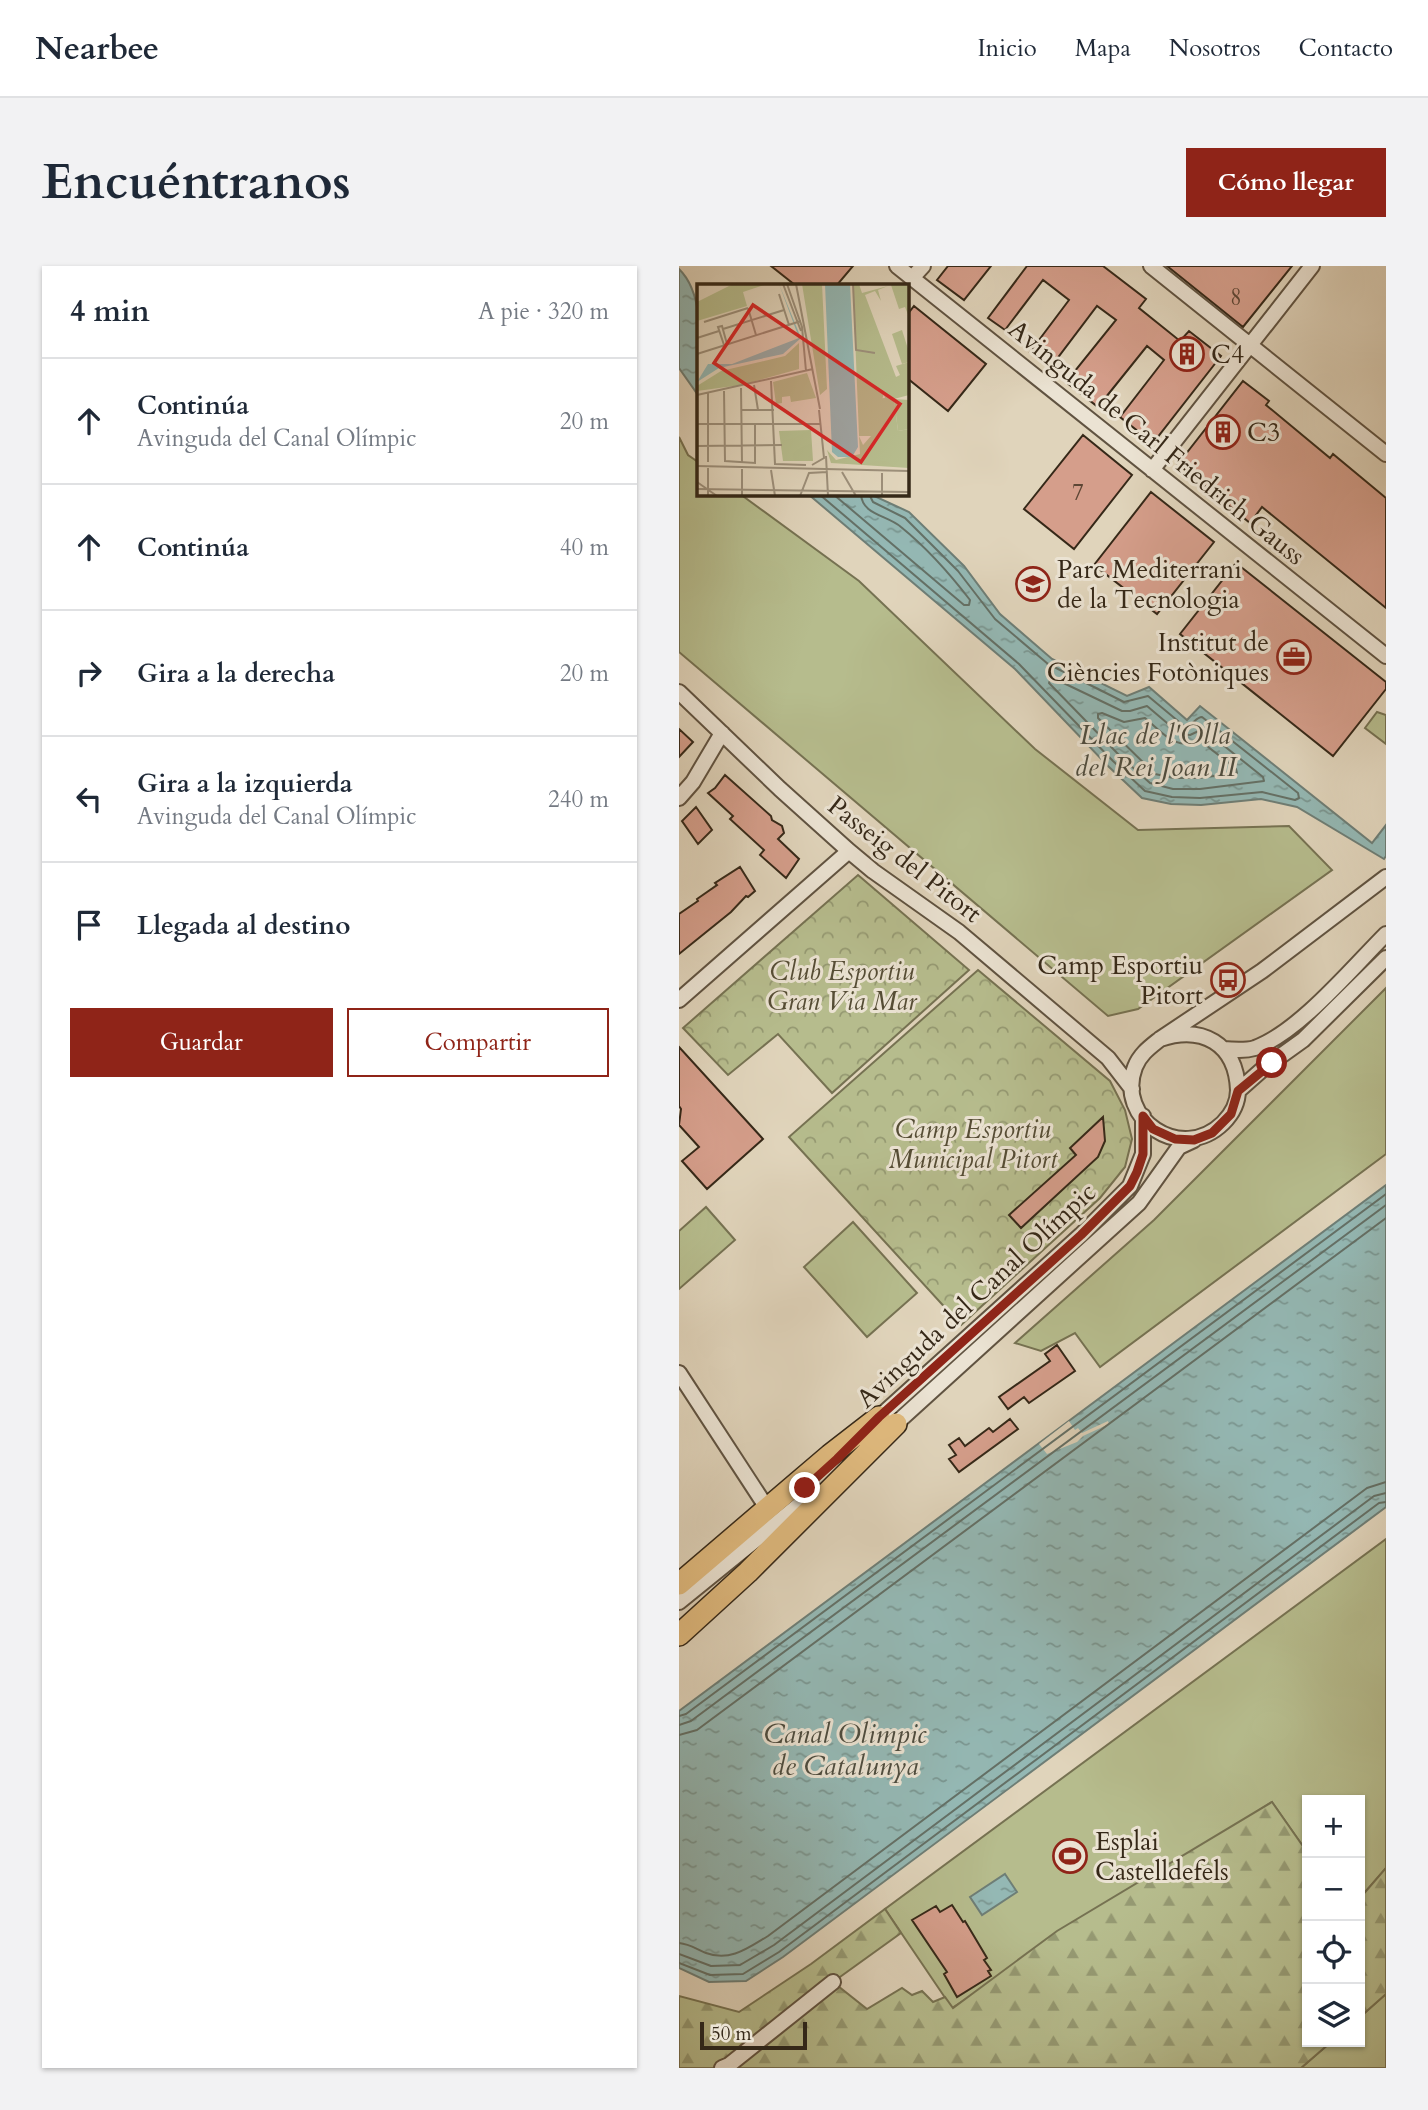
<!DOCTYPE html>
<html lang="es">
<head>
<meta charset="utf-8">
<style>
  :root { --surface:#fff; --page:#f2f2f3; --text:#1f2937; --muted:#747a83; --line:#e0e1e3; --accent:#8f2418 }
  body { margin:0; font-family:Cardo,serif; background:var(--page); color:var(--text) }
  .controls { position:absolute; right:21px; bottom:21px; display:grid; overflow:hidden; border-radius:0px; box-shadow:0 2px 5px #0004 }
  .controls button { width:63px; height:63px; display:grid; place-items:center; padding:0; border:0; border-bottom:2px solid var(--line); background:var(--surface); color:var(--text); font:35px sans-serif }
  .scale { position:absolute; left:21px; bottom:18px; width:107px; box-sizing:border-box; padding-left:7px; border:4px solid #352818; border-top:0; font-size:19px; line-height:24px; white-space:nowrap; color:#352818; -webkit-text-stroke:5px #ebe3d3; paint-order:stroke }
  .stop { position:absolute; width:21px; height:21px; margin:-16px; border:5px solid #8f2418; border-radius:50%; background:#fff }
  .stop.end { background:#8f2418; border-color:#fff; box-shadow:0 2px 7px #0008 }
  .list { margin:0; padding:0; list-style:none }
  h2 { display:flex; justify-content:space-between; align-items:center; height:91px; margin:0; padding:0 28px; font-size:30px }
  h2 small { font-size:23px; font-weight:400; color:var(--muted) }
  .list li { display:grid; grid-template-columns:46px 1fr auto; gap:21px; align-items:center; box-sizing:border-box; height:126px; padding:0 28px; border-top:2px solid var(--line) }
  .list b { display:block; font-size:26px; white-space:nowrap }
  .list p { margin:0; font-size:23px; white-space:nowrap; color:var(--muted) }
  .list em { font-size:23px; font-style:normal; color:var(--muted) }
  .actions { display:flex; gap:14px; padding:21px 28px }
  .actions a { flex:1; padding:16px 0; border:2px solid var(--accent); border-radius:0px; text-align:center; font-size:24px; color:var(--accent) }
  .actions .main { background:var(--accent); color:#fff }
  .icon { flex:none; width:38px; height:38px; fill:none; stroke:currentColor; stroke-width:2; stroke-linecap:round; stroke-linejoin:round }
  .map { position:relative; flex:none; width:707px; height:1802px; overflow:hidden; border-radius:0px }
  header { display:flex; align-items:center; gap:42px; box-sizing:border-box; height:98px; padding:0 35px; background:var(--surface); border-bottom:2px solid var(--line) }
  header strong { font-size:33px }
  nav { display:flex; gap:38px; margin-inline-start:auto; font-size:24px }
  .intro { display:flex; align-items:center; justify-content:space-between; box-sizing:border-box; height:168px; padding:0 42px }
  h1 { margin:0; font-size:49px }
  .button { padding:18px 32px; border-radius:0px; background:var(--accent); color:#fff; font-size:24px; font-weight:700 }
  main { display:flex; gap:42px; padding:0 42px }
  aside { flex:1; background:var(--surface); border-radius:0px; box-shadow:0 2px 5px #0004 }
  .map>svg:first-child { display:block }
  .grass { fill:#b6bc8d; stroke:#767252; stroke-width:2 }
  .forest { fill:url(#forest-firs); stroke:#767252; stroke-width:2 }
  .park { fill:url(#park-crowns); stroke:#767252; stroke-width:2 }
  .water { fill:url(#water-ripples); stroke:#6e7e76; stroke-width:2 }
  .pier { fill:#e0d4bb }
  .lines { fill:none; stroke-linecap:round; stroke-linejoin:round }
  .shore { stroke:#647066; stroke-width:2 }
  .building { fill:#d59e8b; stroke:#352818; stroke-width:2 }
  .minor-casing { stroke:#605341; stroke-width:18 }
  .highway-casing { stroke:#352818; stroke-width:24 }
  .minor { stroke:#ebe3d3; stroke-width:14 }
  .highway { stroke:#e0ba7e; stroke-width:21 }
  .route { stroke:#8f2418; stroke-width:9 }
  .labels { text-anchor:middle; stroke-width:6; stroke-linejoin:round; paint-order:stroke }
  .number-label { font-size:23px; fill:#5d4635 }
  .poi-label { font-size:26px; fill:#352818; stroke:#ebe3d3; text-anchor:start }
  .street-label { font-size:26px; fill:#352818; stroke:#ebe3d3 }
  .park-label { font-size:26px; font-style:italic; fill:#554d35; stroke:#ebe3d3 }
  .water-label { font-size:28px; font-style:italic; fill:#4d4c3f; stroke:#ebe3d3 }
  .inset-road { fill:none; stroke:#9c8f7a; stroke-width:2 }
  .view { fill:#d62828; fill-opacity:0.15; stroke:#d62828; stroke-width:3.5 }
  .inset-edge { fill:none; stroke:#352818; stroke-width:3.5 }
</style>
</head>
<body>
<header>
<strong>Nearbee</strong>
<nav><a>Inicio</a><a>Mapa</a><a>Nosotros</a><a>Contacto</a></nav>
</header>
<div class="intro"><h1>Encuéntranos</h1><a class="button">Cómo llegar</a></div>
<main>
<aside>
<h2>4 min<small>A pie · 320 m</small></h2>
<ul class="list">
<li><svg class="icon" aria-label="ahead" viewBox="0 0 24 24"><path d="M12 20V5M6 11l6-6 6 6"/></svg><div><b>Continúa</b><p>Avinguda del Canal Olímpic</p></div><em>20 m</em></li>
<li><svg class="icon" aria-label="ahead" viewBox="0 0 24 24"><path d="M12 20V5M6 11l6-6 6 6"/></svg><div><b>Continúa</b></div><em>40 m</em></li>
<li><svg class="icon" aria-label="right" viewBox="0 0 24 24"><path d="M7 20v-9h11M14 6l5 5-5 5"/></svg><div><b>Gira a la derecha</b></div><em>20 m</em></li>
<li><svg class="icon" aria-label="left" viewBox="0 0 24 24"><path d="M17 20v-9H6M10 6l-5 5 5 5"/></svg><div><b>Gira a la izquierda</b><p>Avinguda del Canal Olímpic</p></div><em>240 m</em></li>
<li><svg class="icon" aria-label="arrive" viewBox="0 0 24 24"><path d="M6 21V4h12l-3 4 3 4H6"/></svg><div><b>Llegada al destino</b></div></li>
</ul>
<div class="actions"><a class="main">Guardar</a><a>Compartir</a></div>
</aside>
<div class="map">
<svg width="707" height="1802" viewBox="0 0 707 1802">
  <defs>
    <pattern id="forest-firs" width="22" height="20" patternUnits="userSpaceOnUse" patternTransform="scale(1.75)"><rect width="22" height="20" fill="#b6bc8d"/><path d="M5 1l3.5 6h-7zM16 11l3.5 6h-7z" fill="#959972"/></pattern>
    <pattern id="park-crowns" width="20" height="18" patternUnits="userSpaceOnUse" patternTransform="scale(1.75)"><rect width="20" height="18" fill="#b6bc8d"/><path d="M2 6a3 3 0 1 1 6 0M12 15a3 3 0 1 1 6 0" fill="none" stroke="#959972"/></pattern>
    <pattern id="water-ripples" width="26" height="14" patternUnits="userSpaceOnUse" patternTransform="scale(1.75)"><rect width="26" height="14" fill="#94b8b4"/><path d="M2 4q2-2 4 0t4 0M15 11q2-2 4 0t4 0" fill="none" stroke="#7a9691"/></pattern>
  </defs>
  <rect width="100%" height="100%" fill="#e0d4bb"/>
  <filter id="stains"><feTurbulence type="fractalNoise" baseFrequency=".00286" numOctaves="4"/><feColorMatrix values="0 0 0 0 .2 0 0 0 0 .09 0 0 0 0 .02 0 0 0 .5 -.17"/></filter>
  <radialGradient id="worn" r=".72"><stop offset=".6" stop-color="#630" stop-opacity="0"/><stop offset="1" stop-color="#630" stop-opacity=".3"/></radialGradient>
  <path class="grass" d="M0 171 9 189 19 196V228H61L180 315 356 483 459 564 610 560 653 604 459 743 429 750 0 386Z
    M698 446 707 449V478L686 462Z
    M707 722V888L421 1101 396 1067 362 1085 336 1077 475 954Z
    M27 941 56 974 0 1023V965Z
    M174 956 238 1027 188 1071 125 1001Z
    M707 1273V1602L681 1632V1534H628V1586L593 1536 273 1742 206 1643Z
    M707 1728V1802H622L652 1776H681V1751Z"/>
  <path class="forest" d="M593 1536 628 1586V1776H652L622 1802H0V1730L60 1746 132 1698 206 1643 222 1667 154 1716 188 1743 223 1722 233 1729 243 1725 254 1736 266 1731 274 1742 378 1665Z
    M707 1602V1728L681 1751V1632Z"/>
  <path class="park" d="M179 609 290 704 153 827 99 768 49 809 4 762Z
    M299 704 431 815 446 844 453 873 446 901 421 932 282 1059 110 871Z"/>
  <path class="water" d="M0 3C29 31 19 91 19 129L0 102Z
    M129 228H191L230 246 285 300 321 348 373 393 448 430 470 421 508 454 521 440 693 577 707 559V590L705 593 618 541 582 533 522 539 492 538 463 532 429 500 336 403Z
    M707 919V1241L104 1691 67 1715 30 1716 0 1702V1445Z
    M326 1608 338 1626 303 1649 291 1631Z"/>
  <path class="pier" d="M390 1155 396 1164 399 1162 403 1167 429 1155 430 1158 404 1170 398 1176 368 1188 360 1178Z"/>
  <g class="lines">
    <path class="shore" d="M140 228 340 398 434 495 466 525 493 531 521 532 583 526 616 534 620 532 619 527 523 451C516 451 514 461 505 460L469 430 445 436 369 398 316 353 279 305 226 252 194 236 190 228
      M154 228 285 339H290L291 334C271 308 248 282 222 261 208 249 183 249 182 228
      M372 411 443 445H451L468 440 501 468 511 469 524 463 584 511 585 515 521 523H494L471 517 440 489 370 417Z
      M423 447 445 456 466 452C487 470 494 483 523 476L557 503 558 507 520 512H495L476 508 419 452V448Z
      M0 1450 7 1448 707 928
      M0 1459 12 1455 707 939
      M0 1469 18 1464 707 952
      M0 1677C11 1678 17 1683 27 1687 51 1696 69 1682 89 1670L688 1222 707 1216
      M0 1688 32 1700 61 1699 95 1679 695 1230 707 1227
      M0 1697 31 1709 64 1708 100 1686 700 1237 707 1236"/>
  </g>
  <path class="building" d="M92 0H174L158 19H116Z
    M269 0H312L285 34 258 14Z
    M348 0H424L467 33 460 42 501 75 510 65 542 90 474 177 441 151 485 94 468 80 419 141 387 116 437 54 418 40 371 102 351 86 390 34 364 14 326 64 309 52Z
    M488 0H613L564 61Z
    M235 40 307 98 269 145 228 112V49Z
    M564 115 590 135 587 139 651 192 654 188 707 232V342L583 241 571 257 499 198Z
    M404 169 453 209 395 283 345 243Z
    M472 226 535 276 478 348 415 299Z
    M557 297 707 416V423L654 490 501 368Z
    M0 463 14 476 0 491Z
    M46 509 92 550 93 554 103 560 105 567 99 573 120 593 107 612 81 589 85 584 51 553 54 550 29 527 36 522Z
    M17 541 33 564 19 578 3 555Z
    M61 601 76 625 69 631 67 630 52 646 0 688V648L19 635 18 633 38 619 36 617Z
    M0 781 84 873 28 923 3 895 20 881 0 859 2 843 0 840Z
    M424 851 426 875 419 891 342 962 330 949 397 889 391 882Z
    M378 1079 396 1105 350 1137 345 1131 329 1143 320 1131 371 1095 366 1088Z
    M331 1153 339 1163 280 1206 270 1193 277 1189 270 1179 280 1172 286 1180 310 1162 314 1166Z
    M273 1639 284 1656 286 1655 308 1692 305 1694 312 1704 309 1705 312 1710 278 1731 265 1708 268 1706 233 1654 257 1640 261 1646Z"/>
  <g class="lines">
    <g class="minor-casing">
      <path id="minor" d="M218 0 707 390
        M472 0 707 188
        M233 12 244 0
        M473 204 633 0
        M0 426 101 523 170 585 194 605 280 666 429 792 453 823
        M0 532 14 516 43 467
        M0 734 170 585
        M481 773C523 759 557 777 559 824 559 837 553 848 544 857 502 898 436 853 456 801 461 788 471 781 481 773L583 705 707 611
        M544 783C555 784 566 785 576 782 620 766 673 702 707 668
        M559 825 585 802 624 774 707 692
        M0 1107 88 1242
        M196 1155 402 969 451 920 464 888V850
        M212 1162 460 937 500 881 515 874
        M0 1336 137 1225
        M43 1802 50 1799 154 1716"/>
    </g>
    <g class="highway-casing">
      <path id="highway" d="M0 1318 151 1189 200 1151
        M0 1369 69 1306 217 1158"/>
    </g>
    <use href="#minor" class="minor"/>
    <use href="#highway" class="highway"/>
  </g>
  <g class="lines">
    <path class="route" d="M126 1222 158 1193 200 1151 402 969 451 920 458 906 464 888V850L474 863 496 873 515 874 533 867 552 848 559 825 593 797"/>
  </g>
  <defs>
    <g id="building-ring" transform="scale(1.75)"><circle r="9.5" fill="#ebe3d3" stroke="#8f2418" stroke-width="1.5"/><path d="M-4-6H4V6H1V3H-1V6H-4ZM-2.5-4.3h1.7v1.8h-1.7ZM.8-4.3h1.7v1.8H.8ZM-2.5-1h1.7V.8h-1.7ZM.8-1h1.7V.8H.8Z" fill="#8f2418"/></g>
    <g id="university-ring" transform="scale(1.75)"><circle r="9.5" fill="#ebe3d3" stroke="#8f2418" stroke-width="1.5"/><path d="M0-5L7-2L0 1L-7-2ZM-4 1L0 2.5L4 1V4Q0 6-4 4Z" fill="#8f2418"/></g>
    <g id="office-ring" transform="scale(1.75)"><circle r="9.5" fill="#ebe3d3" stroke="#8f2418" stroke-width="1.5"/><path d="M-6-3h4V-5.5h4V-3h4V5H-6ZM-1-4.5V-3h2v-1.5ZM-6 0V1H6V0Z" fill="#8f2418"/></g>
    <g id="bus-ring" transform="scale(1.75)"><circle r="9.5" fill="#ebe3d3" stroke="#8f2418" stroke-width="1.5"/><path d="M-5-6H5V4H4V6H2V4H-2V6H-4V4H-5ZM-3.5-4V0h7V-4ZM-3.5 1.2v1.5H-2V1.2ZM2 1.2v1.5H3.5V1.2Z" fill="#8f2418"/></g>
    <g id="stadium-ring" transform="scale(1.75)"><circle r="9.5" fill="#ebe3d3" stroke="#8f2418" stroke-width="1.5"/><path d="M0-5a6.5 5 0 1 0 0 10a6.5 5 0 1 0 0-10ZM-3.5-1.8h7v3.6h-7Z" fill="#8f2418"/></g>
  </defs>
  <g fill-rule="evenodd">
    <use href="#building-ring" x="508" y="88"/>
    <use href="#building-ring" x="544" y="166"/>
    <use href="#university-ring" x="354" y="318"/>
    <use href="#office-ring" x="615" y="391"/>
    <use href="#bus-ring" x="549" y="714"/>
    <use href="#stadium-ring" x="391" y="1590"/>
  </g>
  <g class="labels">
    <g class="number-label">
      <text x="557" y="39">8</text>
      <text x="399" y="234">7</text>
    </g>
    <g class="poi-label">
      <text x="532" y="97">C4</text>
      <text x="568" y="175">C3</text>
      <text x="378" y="312">Parc Mediterrani<tspan x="378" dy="30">de la Tecnologia</tspan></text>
      <text x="590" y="385" text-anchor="end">Institut de<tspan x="590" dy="30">Ciències Fotòniques</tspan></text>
      <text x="524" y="708" text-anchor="end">Camp Esportiu<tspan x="524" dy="30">Pitort</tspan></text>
      <text x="416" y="1584">Esplai<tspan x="416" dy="30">Castelldefels</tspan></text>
    </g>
    <g class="street-label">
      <text transform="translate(478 176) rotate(39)" y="9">Avinguda de Carl Friedrich Gauss</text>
      <text transform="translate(226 593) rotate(38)" y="9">Passeig del Pitort</text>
      <text transform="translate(297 1029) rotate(-43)" y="9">Avinguda del Canal Olímpic</text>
    </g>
    <g class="park-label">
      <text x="163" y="714">Club Esportiu<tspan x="163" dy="30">Gran Via Mar</tspan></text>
      <text x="294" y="872">Camp Esportiu<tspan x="294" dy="30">Municipal Pitort</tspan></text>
    </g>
    <g class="water-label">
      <text x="476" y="478">Llac de l'Olla<tspan x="476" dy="32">del Rei Joan II</tspan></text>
      <text x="166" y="1477">Canal Olimpic<tspan x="166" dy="32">de Catalunya</tspan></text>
    </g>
  </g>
  <g transform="translate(18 18)">
    <rect width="212" height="212" fill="#e0d4bb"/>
    <path d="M36 0H70L46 8 50 22 0 37V18ZM105 0H125L130 105 123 111ZM156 0H162L165 9 191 2 181 6 184 17 178 7 168 11 199 93H192L174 152H162ZM212 0V33L208 23 202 25 194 1ZM102 59V85L44 101 0 107V102L24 87 88 72ZM197 115 212 116V145L201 147ZM114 146 116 177H86L82 147Z" fill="#b6bc8d"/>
    <path d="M212 78V111L197 115 201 147 212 145V184L134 179 130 166 139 176 163 170 162 152 166 161 174 152 175 115 188 114 182 90 199 93 203 91 199 82Z" fill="#b6bc8d"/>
    <path d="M110 89 119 114 94 118 93 112 85 113V119L79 120 76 98Z" fill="#b6bc8d"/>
    <path d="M205 46 212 68V78L205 80 195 50Z" fill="#b6bc8d"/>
    <path d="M82 0 104 54 86 70 22 84 0 98 11 80H35L102 54ZM128 0H153L161 163 155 173H141L135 168Z" fill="#94b8b4"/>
    <path class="inset-road" d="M86 0 104 47M90 0 105 43 109 87M99 0 123 125M156 0 159 66 178 69M82 10 92 41M51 24 59 51M7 38 51 24M26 45 87 26M0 54 22 47M27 61 21 43 25 42 30 60M0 70 104 37M74 97 78 180 109 181M57 101 61 126M44 104 45 179M27 107 28 177 58 179V140M11 109V178M0 111 116 85M44 126H77M0 140H123M0 162 85 161M129 172 131 212M115 181 127 174 122 126M0 182 212 187M45 185V212M74 186 78 212M145 188 159 212M0 198 20 212M0 205 212 208M11 212V184M103 212 112 189 130 188M185 212V189"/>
    <path class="view" d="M56 21 203 120 164 178 17 79Z"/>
    <rect width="212" height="212" class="inset-edge"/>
  </g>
  <rect width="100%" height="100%" filter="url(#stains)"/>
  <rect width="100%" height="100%" fill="url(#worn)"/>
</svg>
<div class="controls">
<button>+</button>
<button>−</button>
<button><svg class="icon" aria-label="locate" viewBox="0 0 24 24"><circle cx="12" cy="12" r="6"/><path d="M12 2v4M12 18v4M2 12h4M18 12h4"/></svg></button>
<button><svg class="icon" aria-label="layers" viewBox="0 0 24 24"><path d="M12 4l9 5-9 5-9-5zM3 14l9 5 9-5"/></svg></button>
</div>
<div class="scale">50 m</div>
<div class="stop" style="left:593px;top:797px"></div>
<div class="stop end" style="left:126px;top:1222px"></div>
</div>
</main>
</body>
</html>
